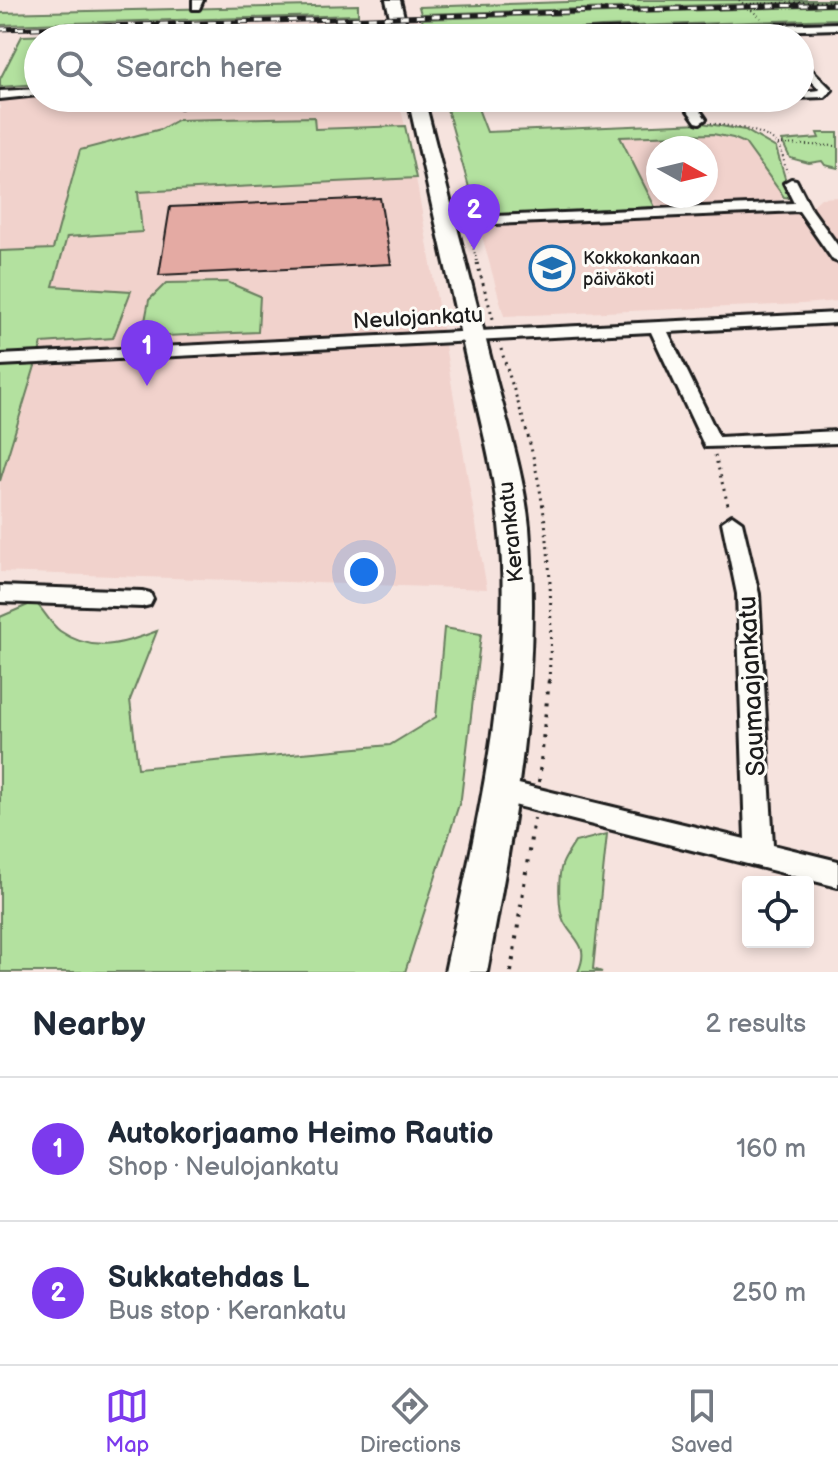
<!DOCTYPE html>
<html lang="en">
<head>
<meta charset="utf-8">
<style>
  :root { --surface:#fff; --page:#f6f6f7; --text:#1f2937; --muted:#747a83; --line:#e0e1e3; --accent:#7c3aed }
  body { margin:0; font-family:"Balsamiq Sans",sans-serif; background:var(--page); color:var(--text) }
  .controls { position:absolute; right:24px; bottom:24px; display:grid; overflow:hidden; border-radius:8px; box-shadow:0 4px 12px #0003 }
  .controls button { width:72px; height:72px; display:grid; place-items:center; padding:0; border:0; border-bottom:2px solid var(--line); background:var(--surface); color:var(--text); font:40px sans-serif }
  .compass { position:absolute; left:646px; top:136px; width:72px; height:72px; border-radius:50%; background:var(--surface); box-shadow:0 4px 12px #0003; rotate:98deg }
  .you { position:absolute; left:364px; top:572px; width:28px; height:28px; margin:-20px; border:6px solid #fff; border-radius:50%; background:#1a73e8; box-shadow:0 0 0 12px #1a73e833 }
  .badge { display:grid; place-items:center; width:52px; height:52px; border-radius:50%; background:var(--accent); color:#fff; font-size:26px; font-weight:700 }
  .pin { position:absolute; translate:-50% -66px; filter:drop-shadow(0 2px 4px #0008) }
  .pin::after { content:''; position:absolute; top:42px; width:28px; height:24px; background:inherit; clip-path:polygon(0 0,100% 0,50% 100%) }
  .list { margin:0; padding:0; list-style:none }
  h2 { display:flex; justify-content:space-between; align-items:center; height:104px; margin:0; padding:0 32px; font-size:34px }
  h2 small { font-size:26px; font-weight:400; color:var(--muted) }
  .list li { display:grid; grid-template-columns:52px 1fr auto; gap:24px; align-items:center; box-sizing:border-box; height:144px; padding:0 32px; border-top:2px solid var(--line) }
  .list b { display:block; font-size:30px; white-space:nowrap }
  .list p { margin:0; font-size:26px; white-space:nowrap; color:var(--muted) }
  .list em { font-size:26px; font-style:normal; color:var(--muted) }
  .icon { flex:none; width:44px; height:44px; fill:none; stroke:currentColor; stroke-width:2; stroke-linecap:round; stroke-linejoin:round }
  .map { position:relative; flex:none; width:838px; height:972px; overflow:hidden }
  .search { position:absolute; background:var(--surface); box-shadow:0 4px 12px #0003; left:24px; right:24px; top:24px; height:88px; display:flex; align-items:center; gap:20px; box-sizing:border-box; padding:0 28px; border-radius:44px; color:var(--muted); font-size:30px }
  .sheet { height:392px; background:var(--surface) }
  nav { display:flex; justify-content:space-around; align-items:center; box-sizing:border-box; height:112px; border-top:2px solid var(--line); background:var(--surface); font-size:22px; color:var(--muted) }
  nav a { display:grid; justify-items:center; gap:4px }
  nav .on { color:var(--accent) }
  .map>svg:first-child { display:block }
  .built { fill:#f1d2cc; fill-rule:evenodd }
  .green { fill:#b3e19f; stroke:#687e5e; stroke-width:2 }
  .building { fill:#e4aaa3; stroke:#1c1c1c; stroke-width:2 }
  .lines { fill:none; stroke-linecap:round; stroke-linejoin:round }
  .lane-casing { stroke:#1c1c1c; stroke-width:6 }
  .street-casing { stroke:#1c1c1c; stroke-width:6 }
  .secondary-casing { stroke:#1c1c1c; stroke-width:6 }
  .path-far2 { stroke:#1c1c1c; stroke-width:2; stroke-dasharray:1 3; stroke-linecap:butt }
  .path-far1 { stroke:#1c1c1c; stroke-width:3; stroke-dasharray:2 5; stroke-linecap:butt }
  .path { stroke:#1c1c1c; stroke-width:4; stroke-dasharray:3 8; stroke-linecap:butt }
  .lane { fill:#fdfcf7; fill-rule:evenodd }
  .street { fill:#fdfcf7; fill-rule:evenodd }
  .secondary { fill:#fdfcf7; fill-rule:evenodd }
  .rail-casing { stroke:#1c1c1c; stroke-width:5 }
  .rail { stroke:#fdfcf7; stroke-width:3; stroke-dasharray:8; stroke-linecap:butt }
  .labels { text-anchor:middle; stroke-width:6; stroke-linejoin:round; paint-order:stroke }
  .far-poi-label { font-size:18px; fill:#1c1c1c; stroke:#fdfcf7; text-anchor:start }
  .street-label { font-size:22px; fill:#1c1c1c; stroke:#fdfcf7 }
  .near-street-label { font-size:26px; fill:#1c1c1c; stroke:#fdfcf7 }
</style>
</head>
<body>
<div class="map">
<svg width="838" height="972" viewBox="0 0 838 972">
  <rect width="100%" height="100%" fill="#f6e3de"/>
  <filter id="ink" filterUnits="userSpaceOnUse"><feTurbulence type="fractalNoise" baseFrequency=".0125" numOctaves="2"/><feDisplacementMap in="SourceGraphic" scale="16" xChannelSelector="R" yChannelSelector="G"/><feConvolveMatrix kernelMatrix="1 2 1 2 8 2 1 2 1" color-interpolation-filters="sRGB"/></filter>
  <g filter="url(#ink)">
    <path class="built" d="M38 97 398 98 405 126 314 129V117L177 120 161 129 80 150 53 249 0 251V101Z
      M713 134 745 143 784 197 776 202 655 207 619 137ZM658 148H706V196H658Z
      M416 178 487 589 0 572V481L42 343 113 338 131 291 53 286 67 237 141 231 137 192Z
      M838 197V301L802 304 504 316 479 225 809 209 821 198Z"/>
    <path class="green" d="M628 0H838V1L421 14 419 7Z
      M358 5V15L0 25V13Z
      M838 6V19L601 27 476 38H426L422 19Z
      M385 25 387 38H38V84L0 87V79L22 36Z
      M444 98H474L487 132 702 123 745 130 776 148 791 198 784 197 745 143 733 138 713 134 620 137 655 207 477 216Z
      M314 117 315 129 405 126 416 178 138 192 142 232 67 237 53 286 131 291 113 338 42 343 0 481V251L53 249 80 150 161 129 177 120Z
      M817 133H838V168L825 165 822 161 809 163 790 158 782 141 819 138Z
      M227 282 260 296 258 332 142 337 149 300 166 283Z
      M35 602C44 610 50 624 60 631 93 654 123 644 157 631L130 700 138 768 390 745 436 717 444 628 481 634 461 798 405 972H0V617Z
      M607 834 593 969 602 972H578C590 945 575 942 564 922 558 910 558 876 562 865 565 857 571 849 575 842Z"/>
    <path class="building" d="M380 198 391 264 159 275 170 207Z"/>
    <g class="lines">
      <g class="lane-casing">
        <path id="lane" d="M180 98H186L184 105 181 107 178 105Z"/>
      </g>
      <g class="street-casing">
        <path id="street" d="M193 0H203L199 9H193Z
          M838 23V29L534 38 576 31Z
          M800 58 832 90 825 97 796 98H800V92L820 90 800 68Z
          M38 89V95L0 99V91Z
          M536 98H548L554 108 544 111Z
          M679 98H749L743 102 695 103 706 119 700 123 696 122Z
          M791 179 796 180 810 207 838 246V262L833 260 799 211 447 226 440 222 447 218 794 203 784 183Z
          M838 313V323L668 332 719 437 838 431V443L705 447 651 332 0 365V355Z
          M732 515 742 522 759 594 773 845 838 861V887L502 802 493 799 489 791 493 783 502 780 745 839 737 594 722 522Z
          M0 586 142 591 150 593 153 599 150 605 142 607 0 602Z"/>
      </g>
      <g class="secondary-casing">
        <path id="secondary" d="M386 0H400L409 38H395Z
          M408 98H424C447 188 470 278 493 368 506 420 524 474 529 527 541 682 515 821 487 972H445C476 826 515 674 499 524 494 468 478 412 466 358 447 271 427 185 408 98Z"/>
      </g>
      <path class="path-far2" d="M739 0 761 18
        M747 4 838 1
        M493 38 529 34
        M711 123C731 127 766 128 779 147 783 154 784 164 787 172
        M778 144 838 146
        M469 233 478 265"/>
      <path class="path-far1" d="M477 263 494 322
        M501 349C512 386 526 423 534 461 551 533 553 608 549 681
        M715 455 729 509"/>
      <path class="path" d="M539 782 549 679
        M511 972 534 818"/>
      <use href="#lane" class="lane"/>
      <use href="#street" class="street"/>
      <use href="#secondary" class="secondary"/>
      <g class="rail-casing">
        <path id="rail" d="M0 29 838 4"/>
      </g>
      <use href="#rail" class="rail"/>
    </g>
  </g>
  <defs>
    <g id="school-ring" transform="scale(2.3)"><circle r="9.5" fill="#fdfcf7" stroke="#1f6fb2" stroke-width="1.5"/><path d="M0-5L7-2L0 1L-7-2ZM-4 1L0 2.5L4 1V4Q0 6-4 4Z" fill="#1f6fb2"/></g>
  </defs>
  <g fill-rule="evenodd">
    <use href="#school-ring" x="552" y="268"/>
  </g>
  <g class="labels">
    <g class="far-poi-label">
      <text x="583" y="264">Kokkokankaan<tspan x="583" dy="21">päiväkoti</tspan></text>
    </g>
    <g class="street-label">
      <text transform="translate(418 317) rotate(-3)" y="8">Neulojankatu</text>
      <text transform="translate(510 532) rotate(-96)" y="8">Kerankatu</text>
    </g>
    <g class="near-street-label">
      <text transform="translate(751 686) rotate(-93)" y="9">Saumaajankatu</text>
    </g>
  </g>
</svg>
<div class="controls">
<button><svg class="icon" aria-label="locate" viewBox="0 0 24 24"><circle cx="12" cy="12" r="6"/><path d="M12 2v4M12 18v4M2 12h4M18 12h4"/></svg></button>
</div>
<svg class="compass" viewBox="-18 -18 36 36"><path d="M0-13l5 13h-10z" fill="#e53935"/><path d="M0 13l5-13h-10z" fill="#747a83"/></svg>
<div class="you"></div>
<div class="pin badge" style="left:147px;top:386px">1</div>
<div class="pin badge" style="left:474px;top:250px">2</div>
<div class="search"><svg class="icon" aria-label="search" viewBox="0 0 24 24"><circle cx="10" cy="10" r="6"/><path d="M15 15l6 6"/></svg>Search here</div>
</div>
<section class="sheet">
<h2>Nearby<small>2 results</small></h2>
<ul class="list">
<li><span class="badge">1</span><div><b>Autokorjaamo Heimo Rautio</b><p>Shop · Neulojankatu</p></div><em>160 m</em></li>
<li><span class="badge">2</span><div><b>Sukkatehdas L</b><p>Bus stop · Kerankatu</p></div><em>250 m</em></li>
</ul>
</section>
<nav>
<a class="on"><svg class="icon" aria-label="map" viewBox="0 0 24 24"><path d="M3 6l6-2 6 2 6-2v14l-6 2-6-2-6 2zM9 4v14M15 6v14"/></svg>Map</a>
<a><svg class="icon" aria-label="directions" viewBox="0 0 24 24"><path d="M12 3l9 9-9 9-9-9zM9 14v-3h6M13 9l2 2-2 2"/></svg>Directions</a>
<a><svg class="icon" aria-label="saved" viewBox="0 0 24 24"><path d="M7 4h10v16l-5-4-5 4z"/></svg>Saved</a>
</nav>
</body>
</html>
